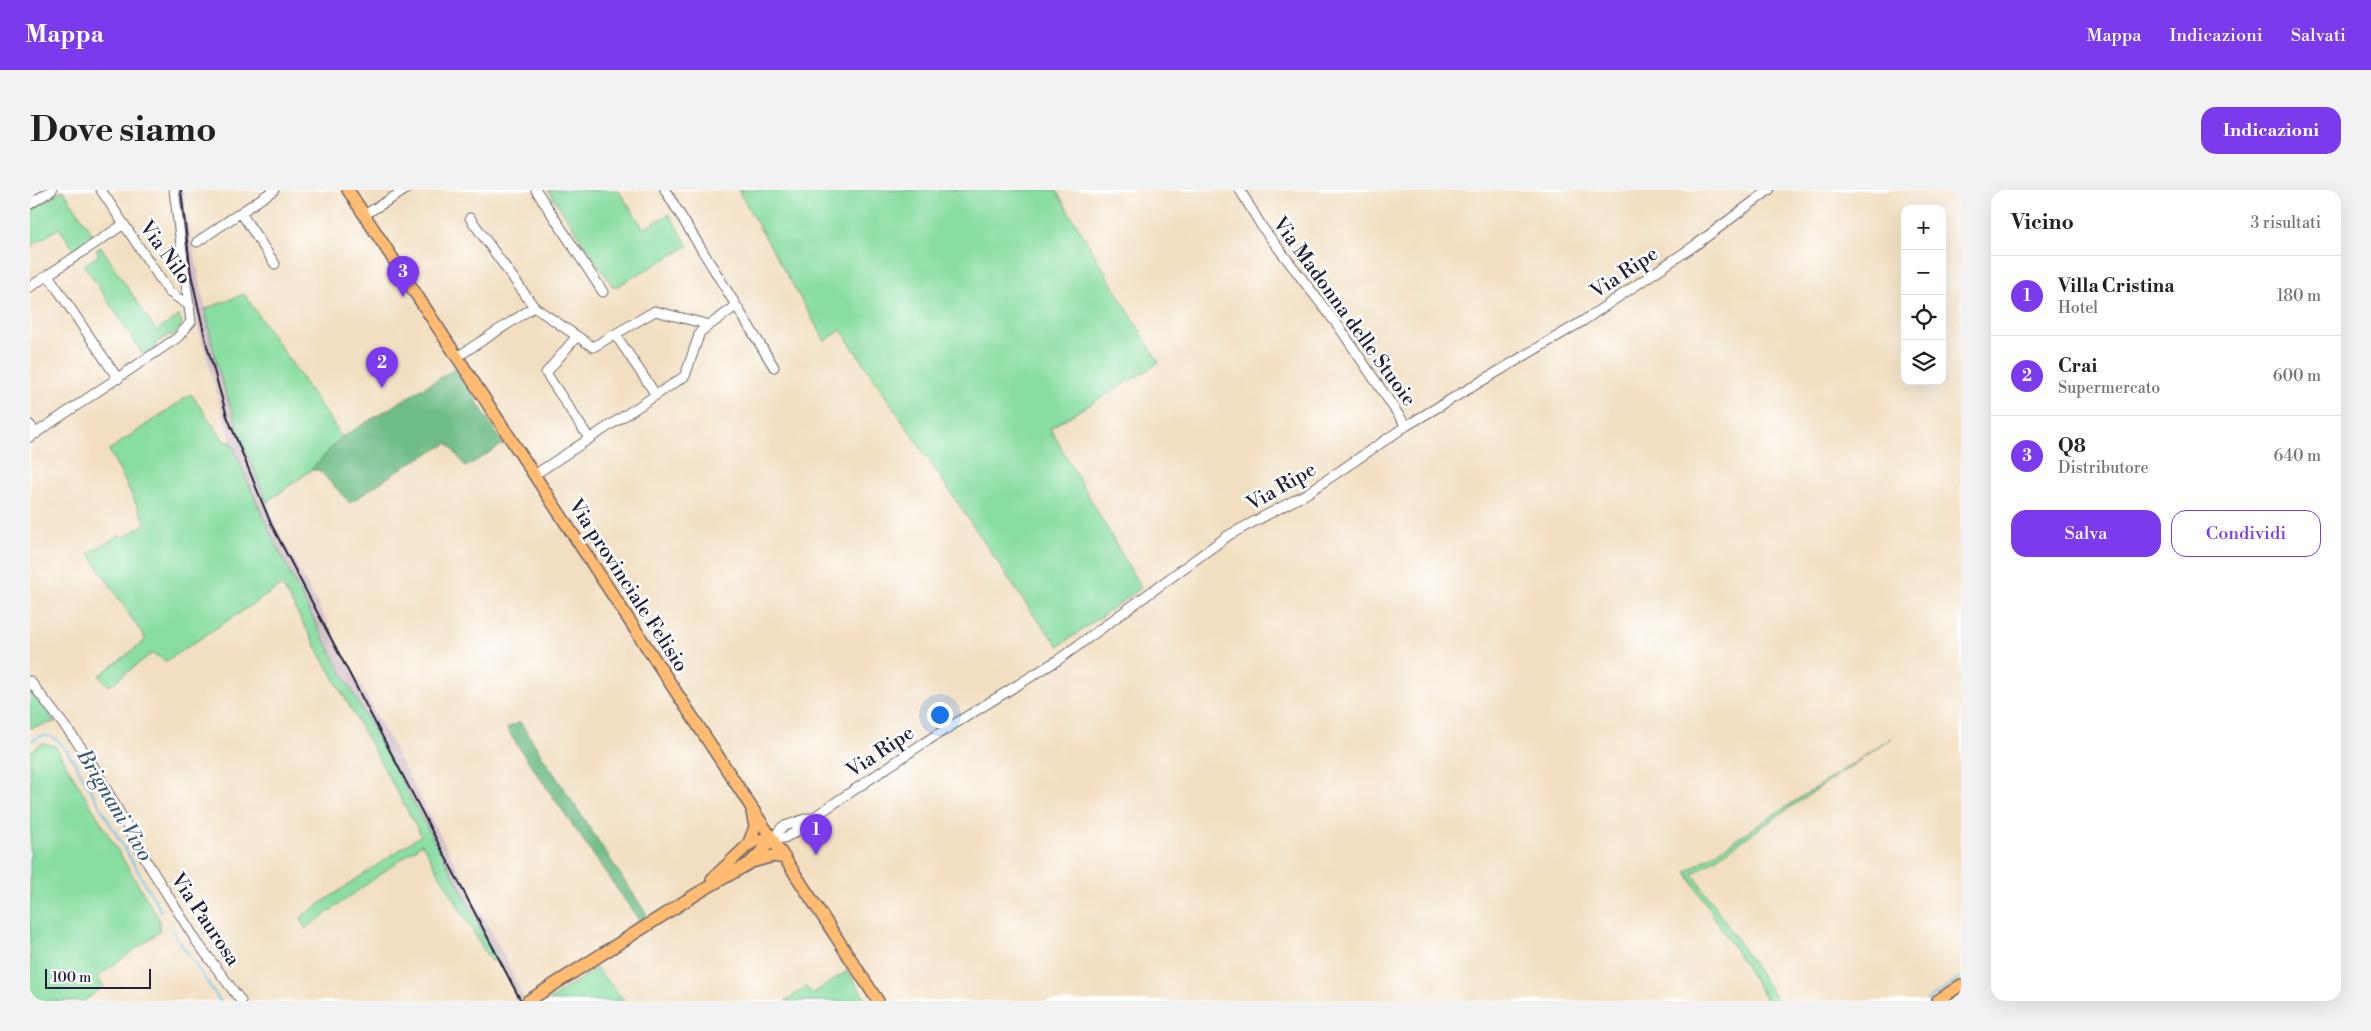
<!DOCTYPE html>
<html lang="it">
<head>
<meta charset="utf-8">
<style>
  :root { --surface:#fff; --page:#f2f2f2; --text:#202124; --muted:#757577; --line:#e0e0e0; --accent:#7c3aed }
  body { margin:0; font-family:"Libre Bodoni",serif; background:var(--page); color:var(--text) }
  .controls { position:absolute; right:15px; top:15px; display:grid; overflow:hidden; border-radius:10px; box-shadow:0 5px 20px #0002 }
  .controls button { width:45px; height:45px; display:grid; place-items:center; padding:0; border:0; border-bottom:1px solid var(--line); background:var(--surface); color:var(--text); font:25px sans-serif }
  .scale { position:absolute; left:15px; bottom:12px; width:106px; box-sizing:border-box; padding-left:5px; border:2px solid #22223b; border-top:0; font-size:14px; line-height:18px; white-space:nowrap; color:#22223b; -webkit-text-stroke:4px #fff; paint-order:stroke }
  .you { position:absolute; left:909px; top:524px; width:18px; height:18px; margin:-12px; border:4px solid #fff; border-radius:50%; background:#1a73e8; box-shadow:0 0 0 8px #1a73e833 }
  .badge { display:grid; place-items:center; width:32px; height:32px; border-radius:50%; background:var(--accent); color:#fff; font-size:16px; font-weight:700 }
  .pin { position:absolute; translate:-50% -41px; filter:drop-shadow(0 1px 2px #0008) }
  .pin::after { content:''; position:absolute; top:26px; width:18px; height:15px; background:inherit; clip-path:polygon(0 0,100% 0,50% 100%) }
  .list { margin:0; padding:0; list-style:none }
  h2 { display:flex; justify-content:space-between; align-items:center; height:65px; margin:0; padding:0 20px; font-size:21px }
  h2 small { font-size:16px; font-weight:400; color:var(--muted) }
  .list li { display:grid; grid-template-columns:32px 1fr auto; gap:15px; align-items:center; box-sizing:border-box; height:80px; padding:0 20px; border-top:1px solid var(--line) }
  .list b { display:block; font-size:19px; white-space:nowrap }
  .list p { margin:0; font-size:16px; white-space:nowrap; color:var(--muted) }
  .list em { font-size:16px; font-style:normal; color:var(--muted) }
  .actions { display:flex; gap:10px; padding:15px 20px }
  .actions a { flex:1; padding:11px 0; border:1px solid var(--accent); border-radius:15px; text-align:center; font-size:18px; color:var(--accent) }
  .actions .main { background:var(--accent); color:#fff }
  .icon { flex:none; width:28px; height:28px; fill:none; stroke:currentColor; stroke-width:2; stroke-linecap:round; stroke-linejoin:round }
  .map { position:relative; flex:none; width:1931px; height:811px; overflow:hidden; border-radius:15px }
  header { display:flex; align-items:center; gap:30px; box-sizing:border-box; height:70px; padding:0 25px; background:var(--accent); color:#fff }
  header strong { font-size:24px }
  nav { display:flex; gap:28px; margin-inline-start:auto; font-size:18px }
  .intro { display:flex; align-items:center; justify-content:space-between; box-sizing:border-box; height:120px; padding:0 30px }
  h1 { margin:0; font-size:35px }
  .button { padding:12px 22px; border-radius:15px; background:var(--accent); color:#fff; font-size:18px; font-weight:700 }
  main { display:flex; gap:30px; padding:0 30px }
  aside { flex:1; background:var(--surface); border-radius:15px; box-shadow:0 5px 20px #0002 }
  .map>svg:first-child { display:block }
  .industrial { fill:#d2bec5 }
  .green { fill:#88dda0; stroke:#55806e }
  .forest { fill:#6ebc86; stroke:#486f60 }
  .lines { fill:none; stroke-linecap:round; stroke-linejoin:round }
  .stream { stroke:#6cc3e9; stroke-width:2 }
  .minor-casing { stroke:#6b646a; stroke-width:11 }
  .major-casing { stroke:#6b646a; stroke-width:14 }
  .minor { stroke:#fff; stroke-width:9 }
  .major { stroke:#ffbb71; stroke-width:11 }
  .rail { stroke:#22223b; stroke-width:2 }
  .labels { text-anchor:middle; stroke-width:5; stroke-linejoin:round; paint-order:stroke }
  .street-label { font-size:20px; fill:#22223b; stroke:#fff }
  .water-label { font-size:21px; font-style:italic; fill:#3c5a78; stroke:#fff }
</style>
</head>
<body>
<header>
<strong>Mappa</strong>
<nav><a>Mappa</a><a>Indicazioni</a><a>Salvati</a></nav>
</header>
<div class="intro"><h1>Dove siamo</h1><a class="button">Indicazioni</a></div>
<main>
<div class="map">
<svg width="1931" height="811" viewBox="0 0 1931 811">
  <rect width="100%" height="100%" fill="#fff"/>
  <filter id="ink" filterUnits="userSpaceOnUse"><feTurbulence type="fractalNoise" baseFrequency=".02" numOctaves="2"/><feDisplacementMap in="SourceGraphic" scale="10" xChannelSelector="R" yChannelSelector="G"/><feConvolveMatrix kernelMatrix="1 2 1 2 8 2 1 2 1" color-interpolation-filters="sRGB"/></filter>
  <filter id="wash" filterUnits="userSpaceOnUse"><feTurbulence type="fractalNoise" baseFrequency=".0096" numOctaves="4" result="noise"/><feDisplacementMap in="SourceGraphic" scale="20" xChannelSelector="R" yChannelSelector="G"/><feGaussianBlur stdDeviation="1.12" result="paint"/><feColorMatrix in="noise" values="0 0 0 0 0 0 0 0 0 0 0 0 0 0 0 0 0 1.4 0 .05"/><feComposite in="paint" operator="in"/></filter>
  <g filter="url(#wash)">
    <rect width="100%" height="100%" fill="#f2dfc1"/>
    <path class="industrial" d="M146 0H154L156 23 187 176 213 253 247 338 477 771 493 808 489 810 266 397 227 315 201 252 172 151 158 89Z"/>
    <path class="green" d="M33 0 65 48 45 61 29 38 0 57V21Z
      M518 0H588L614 39 639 24 658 56 584 98Z
      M708 0H1026L1129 173 1020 238 1111 398 1029 456 1002 423 811 140 795 151Z
      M71 57 126 141 149 126 152 132 148 142 142 146 140 144 125 154 126 158 114 166 54 75 69 65 66 60Z
      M214 104 312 247 281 280 237 312 213 253 187 176 175 119Z
      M161 204 195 252H201C260 399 341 534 416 672 434 704 449 737 467 769L461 772 392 654 275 739 271 727 391 645 252 395 136 471 122 463 79 496 69 486 116 450 59 363 90 345 93 348 116 333 79 260Z
      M0 501 25 532 0 538Z
      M1862 548 1663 684 1748 811H1737L1656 682Z
      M12 553 25 556 130 731 129 742 67 787 74 796 54 811H0V562Z
      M566 778 595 811H518Z
      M817 781 837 811H755L776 797 782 804Z"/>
    <path class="forest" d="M426 178 473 254 436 277 418 253 375 276 320 313 289 280H281L312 247Z
      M490 532 617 725 610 732 485 552 477 538Z"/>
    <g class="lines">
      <path class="stream" d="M0 551C4 550 8 547 12 546 28 543 37 562 45 573L131 721
        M141 739 190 811
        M1896 811 1931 788"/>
    </g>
  </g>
  <g filter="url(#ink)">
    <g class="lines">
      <g class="minor-casing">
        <path id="minor" d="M71 0 139 102 160 116
          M506 0 573 102
          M635 0 744 177
          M1210 0 1232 37 1309 137 1376 236
          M0 14 22 0
          M211 23 245 74
          M334 25 375 0
          M440 28 504 117 563 157 625 121 680 135
          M167 52 244 0
          M18 85 88 189
          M0 97 94 34
          M585 144 626 205
          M547 146 516 183 559 248
          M427 167 504 117
          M0 235 6 244
          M0 247 147 148 161 132 144 0
          M504 285 655 186 670 142 706 116
          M0 491 57 565 120 677 167 752 211 811
          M743 649 754 648 764 643 784 627 892 554 1028 470 1199 345 1276 304 1376 236 1553 131 1667 54 1739 0
          M743 649 752 637 778 628"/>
      </g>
      <g class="major-casing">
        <path id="major" d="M318 0 848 811
          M718 655 725 637 722 622
          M722 672 743 666 755 668
          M682 689 718 655 727 650 743 649
          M498 811 668 703 720 673 743 649
          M1907 811 1931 795"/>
      </g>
      <use href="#minor" class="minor"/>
      <use href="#major" class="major"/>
      <path class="rail" d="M151 0 161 84 177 156 197 226 241 334 491 811"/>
    </g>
  </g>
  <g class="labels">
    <g class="street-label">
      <text transform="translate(136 62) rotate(54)" y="7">Via Nilo</text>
      <text transform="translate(1594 82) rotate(-34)" y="7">Via Ripe</text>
      <text transform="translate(1315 121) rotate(54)" y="7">Via Madonna delle Stuoie</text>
      <text transform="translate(1251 296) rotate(-30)" y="7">Via Ripe</text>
      <text transform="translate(599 395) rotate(57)" y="7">Via provinciale Felisio</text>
      <text transform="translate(850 561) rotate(-34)" y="7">Via Ripe</text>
      <text transform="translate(176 729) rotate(56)" y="7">Via Paurosa</text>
    </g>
    <g class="water-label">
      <text transform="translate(85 615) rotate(59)" y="7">Brignani Vivo</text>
    </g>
  </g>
</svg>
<div class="controls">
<button>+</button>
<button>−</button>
<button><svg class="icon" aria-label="locate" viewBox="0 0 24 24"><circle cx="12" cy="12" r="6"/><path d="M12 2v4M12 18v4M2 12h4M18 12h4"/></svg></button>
<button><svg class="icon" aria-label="layers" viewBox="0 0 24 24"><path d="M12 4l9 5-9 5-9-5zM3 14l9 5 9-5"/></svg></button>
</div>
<div class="scale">100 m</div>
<div class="you"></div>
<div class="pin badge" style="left:786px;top:665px">1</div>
<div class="pin badge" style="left:352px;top:198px">2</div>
<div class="pin badge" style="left:373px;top:107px">3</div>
</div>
<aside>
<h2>Vicino<small>3 risultati</small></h2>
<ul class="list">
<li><span class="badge">1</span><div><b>Villa Cristina</b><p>Hotel</p></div><em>180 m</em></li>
<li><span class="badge">2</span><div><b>Crai</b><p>Supermercato</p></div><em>600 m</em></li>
<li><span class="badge">3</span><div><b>Q8</b><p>Distributore</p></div><em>640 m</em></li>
</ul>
<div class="actions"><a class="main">Salva</a><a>Condividi</a></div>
</aside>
</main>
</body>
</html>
